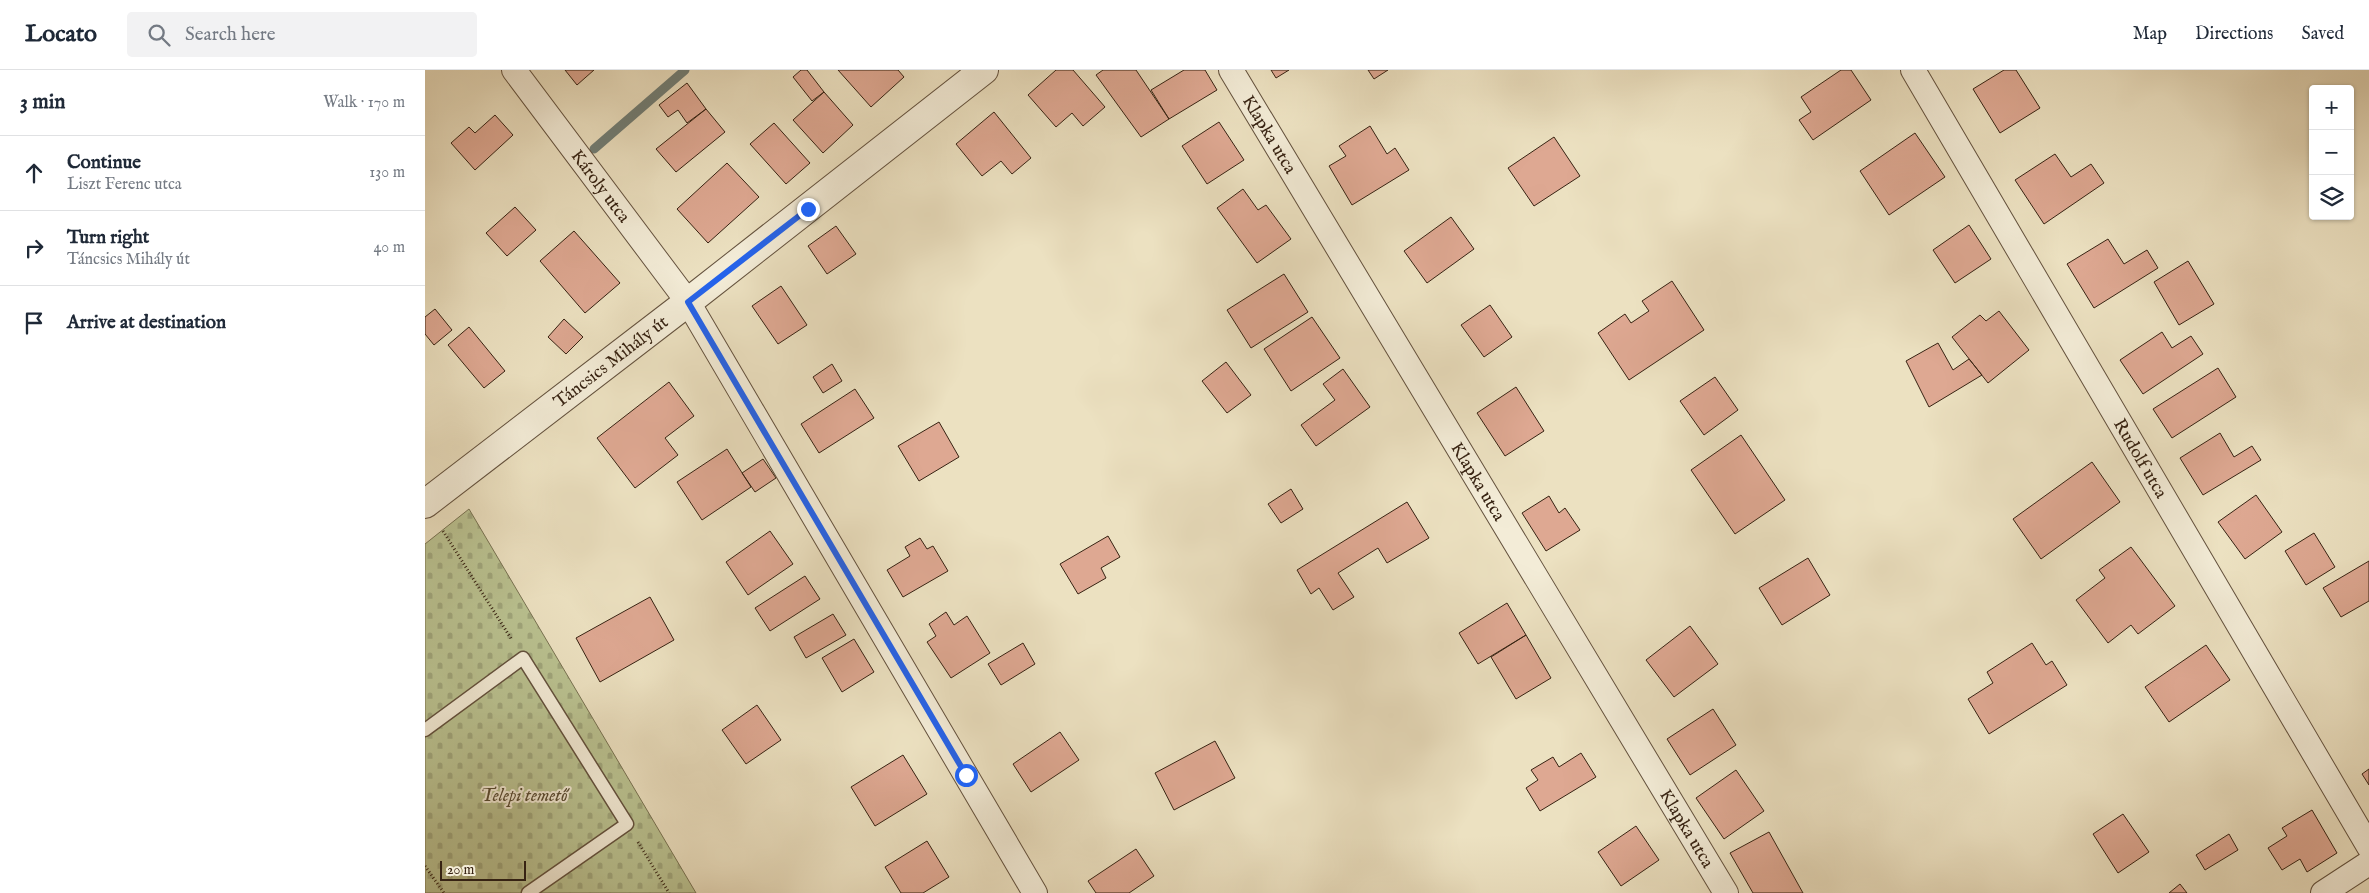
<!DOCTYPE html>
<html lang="en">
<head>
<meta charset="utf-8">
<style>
  :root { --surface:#fff; --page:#f2f2f3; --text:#1f2937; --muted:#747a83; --line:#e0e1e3 }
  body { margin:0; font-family:"IM FELL English",serif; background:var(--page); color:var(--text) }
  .controls { position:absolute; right:15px; top:15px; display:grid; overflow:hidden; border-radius:5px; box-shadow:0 1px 4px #0004 }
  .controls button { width:45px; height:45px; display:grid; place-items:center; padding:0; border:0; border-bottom:1px solid var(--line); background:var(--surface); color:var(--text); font:25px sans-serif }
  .scale { position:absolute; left:15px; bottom:12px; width:86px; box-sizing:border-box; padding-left:5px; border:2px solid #372313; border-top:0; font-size:14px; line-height:18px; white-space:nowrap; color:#372313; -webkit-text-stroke:4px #f3ecd7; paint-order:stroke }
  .stop { position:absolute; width:15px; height:15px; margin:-11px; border:4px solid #2563eb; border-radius:50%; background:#fff }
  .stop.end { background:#2563eb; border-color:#fff; box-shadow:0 1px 5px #0008 }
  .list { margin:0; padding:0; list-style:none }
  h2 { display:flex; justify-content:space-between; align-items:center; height:65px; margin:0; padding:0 20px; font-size:21px }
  h2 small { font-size:16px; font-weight:400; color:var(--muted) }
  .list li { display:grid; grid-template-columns:32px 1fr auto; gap:15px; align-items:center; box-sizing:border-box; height:75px; padding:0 20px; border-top:1px solid var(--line) }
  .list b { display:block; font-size:19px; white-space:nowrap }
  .list p { margin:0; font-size:16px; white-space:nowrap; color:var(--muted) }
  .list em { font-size:16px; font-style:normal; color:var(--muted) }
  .icon { flex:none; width:28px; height:28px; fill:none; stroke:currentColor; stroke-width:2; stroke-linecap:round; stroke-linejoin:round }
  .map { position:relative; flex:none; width:1944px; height:823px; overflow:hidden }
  header { display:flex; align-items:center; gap:30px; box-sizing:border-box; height:70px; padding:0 25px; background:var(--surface); border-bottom:1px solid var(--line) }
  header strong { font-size:24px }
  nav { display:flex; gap:28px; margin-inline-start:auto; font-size:18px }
  .search { width:350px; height:45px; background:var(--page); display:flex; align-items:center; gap:12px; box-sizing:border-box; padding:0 18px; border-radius:5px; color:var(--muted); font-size:19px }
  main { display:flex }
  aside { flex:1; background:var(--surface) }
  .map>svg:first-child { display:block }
  .cemetery { fill:url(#cemetery-stones); stroke:#787252 }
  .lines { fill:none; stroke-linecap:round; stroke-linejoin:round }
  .stream { stroke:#727f77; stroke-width:9 }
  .building { fill:#dea892; stroke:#372313 }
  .service-casing { stroke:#64523e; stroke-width:15 }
  .minor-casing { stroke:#64523e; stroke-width:26 }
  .tertiary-casing { stroke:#64523e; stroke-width:30 }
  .path { stroke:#372313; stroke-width:3; stroke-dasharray:1 2.5; stroke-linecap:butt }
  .service { stroke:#f3ecd7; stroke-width:12 }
  .minor { stroke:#f3ecd7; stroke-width:24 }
  .tertiary { stroke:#f3ecd7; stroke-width:28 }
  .route { stroke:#2563eb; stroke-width:6 }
  .labels { text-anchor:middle; stroke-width:4; stroke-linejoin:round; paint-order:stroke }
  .street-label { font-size:18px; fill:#372313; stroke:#f3ecd7 }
  .park-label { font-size:18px; font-style:italic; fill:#584b32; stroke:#f3ecd7 }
</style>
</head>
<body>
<header>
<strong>Locato</strong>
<div class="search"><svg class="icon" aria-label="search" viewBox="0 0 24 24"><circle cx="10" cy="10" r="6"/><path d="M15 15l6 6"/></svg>Search here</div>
<nav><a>Map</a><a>Directions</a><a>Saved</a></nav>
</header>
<main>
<aside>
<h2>3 min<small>Walk · 170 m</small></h2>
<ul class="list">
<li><svg class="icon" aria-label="ahead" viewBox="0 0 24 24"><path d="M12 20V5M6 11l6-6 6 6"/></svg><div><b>Continue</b><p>Liszt Ferenc utca</p></div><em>130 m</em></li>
<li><svg class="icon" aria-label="right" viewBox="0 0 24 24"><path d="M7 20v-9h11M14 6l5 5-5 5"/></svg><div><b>Turn right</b><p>Táncsics Mihály út</p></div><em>40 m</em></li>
<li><svg class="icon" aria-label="arrive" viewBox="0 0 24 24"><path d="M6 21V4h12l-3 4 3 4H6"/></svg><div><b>Arrive at destination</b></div></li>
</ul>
</aside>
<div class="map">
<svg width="1944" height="823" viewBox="0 0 1944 823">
  <defs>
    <pattern id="cemetery-stones" width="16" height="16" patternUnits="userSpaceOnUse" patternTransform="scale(1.25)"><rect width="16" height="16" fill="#bac291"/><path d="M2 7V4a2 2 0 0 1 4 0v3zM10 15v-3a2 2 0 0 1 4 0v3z" fill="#a0a67c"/></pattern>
  </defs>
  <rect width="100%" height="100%" fill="#ece1c1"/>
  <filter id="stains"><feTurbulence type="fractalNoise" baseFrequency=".004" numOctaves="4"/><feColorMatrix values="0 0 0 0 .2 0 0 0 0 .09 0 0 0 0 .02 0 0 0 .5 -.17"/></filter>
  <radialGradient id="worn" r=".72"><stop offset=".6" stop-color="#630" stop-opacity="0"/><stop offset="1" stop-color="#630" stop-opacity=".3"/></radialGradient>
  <path class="cemetery" d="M44 439 271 823H0V474Z"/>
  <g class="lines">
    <path class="stream" d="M169 79 260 0"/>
  </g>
  <path class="building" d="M140 0H169L152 15Z
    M376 0H382L399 22 387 31 368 7Z
    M413 0H473L479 7 446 37Z
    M631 0H648L680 37 658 56 647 43 631 57 603 25Z
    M678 0H711L744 49 716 67 671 5Z
    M759 0H780L792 20 744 49 726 20Z
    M846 0H864L851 8Z
    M943 0H963L949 9Z
    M1416 0H1426L1446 30 1388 70 1374 50 1386 42 1376 27Z
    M1579 0H1591L1615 38 1575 63 1548 19Z
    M262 13 281 39 262 53 253 40 243 47 234 35Z
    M399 22 428 55 398 83 368 50Z
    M281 39 300 62 251 102 231 79Z
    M569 42 606 88 587 104 576 91 557 106 531 74Z
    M70 45 88 65 50 100 26 73 44 57 50 63Z
    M794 52 819 90 782 114 757 76Z
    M349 53 385 93 361 114 325 74Z
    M945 56 962 84 970 78 984 100 927 135 904 96 921 86 914 76Z
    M1490 63 1520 107 1464 145 1435 101Z
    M1129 67 1155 106 1109 136 1083 98Z
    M1630 84 1646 107 1666 94 1679 113 1619 154 1590 110Z
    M302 93 334 127 283 173 252 139Z
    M818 119 833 140 841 135 866 169 832 193 792 138Z
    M90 137 111 160 82 186 61 163Z
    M1026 147 1049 179 1002 213 979 181Z
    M1544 155 1566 189 1530 213 1508 180Z
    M411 156 431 184 402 204 383 176Z
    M149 161 195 213 160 243 115 191Z
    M1683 169 1699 194 1722 180 1733 198 1669 238 1642 194Z
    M1763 191 1789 234 1754 255 1729 212Z
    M859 204 883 242 826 278 802 240Z
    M1247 211 1279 260 1204 310 1173 263 1200 244 1206 253 1224 241 1217 231Z
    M356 216 382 255 353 274 327 236Z
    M1065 235 1087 267 1059 287 1036 255Z
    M10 239 27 260 9 275 0 264V247Z
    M1574 241 1604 280 1563 313 1527 267 1555 245 1561 251Z
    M887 247 915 288 866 321 839 279Z
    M139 249 158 267 141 284 123 267Z
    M44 257 80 301 59 318 23 275Z
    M1737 262 1747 278 1766 266 1778 284 1718 324 1695 290Z
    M1513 273 1528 300 1544 289 1557 305 1504 337 1481 291Z
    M801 292 826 325 802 343 777 311Z
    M407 294 417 311 398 323 388 307Z
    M1793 298 1811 327 1747 368 1728 339Z
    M918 299 945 337 891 376 876 355 910 330 898 314Z
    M1290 307 1313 340 1279 365 1255 331Z
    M244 312 269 346 240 368 253 385 210 418 172 368Z
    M1091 317 1119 361 1080 386 1052 343Z
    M430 319 449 348 394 383 376 354Z
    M514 352 534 387 494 411 473 376Z
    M1795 363 1809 387 1827 376 1836 390 1778 425 1755 388Z
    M1316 365 1360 430 1310 464 1266 400Z
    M302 379 326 417 277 450 252 412Z
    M338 389 351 408 330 422 317 403Z
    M1667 392 1695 432 1616 489 1588 449Z
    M866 419 878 439 856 453 843 434Z
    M1831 425 1857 462 1820 489 1793 452Z
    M1124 426 1134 443 1140 438 1155 460 1121 481 1097 443Z
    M982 432 1004 468 962 493 953 478 913 503 929 527 908 540 894 518 886 524 872 500Z
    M345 461 368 494 323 525 301 492Z
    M1889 463 1910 497 1881 515 1860 481Z
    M683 466 695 487 676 498 681 508 653 524 635 494Z
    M495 468 502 479 508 476 523 501 478 527 462 500 485 486 480 477Z
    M1706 477 1750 536 1713 564 1706 555 1683 573 1651 530 1680 508 1674 500Z
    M1383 488 1405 525 1357 555 1334 518Z
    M1944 491V531L1916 547 1898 518Z
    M380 506 395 529 345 561 330 538Z
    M225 527 249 570 175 612 151 568Z
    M1082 533 1101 565 1053 594 1034 563Z
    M521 542 529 555 542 546 565 583 526 608 502 572 511 566 504 554Z
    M408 544 421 565 381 588 369 567Z
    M1265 556 1293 594 1249 627 1221 590Z
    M1101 565 1126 608 1091 629 1066 587Z
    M429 569 449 602 417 622 397 588Z
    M598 573 610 594 576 615 563 594Z
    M1607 573 1621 595 1627 591 1642 615 1564 664 1543 629 1568 613 1562 602Z
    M1781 575 1805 610 1744 652 1720 617Z
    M332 635 356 670 321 694 297 660Z
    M1288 639 1311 675 1265 705 1242 669Z
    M635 662 654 690 606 722 588 694Z
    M790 671 810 708 749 740 730 703Z
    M1156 683 1171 707 1115 741 1101 718 1113 710 1106 700 1128 687 1134 697Z
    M478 685 502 724 450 756 426 717Z
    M1944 699V715L1937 704Z
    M1311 700 1339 741 1299 769 1271 728Z
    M1887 740 1912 783 1882 802 1875 789 1857 800 1843 778 1862 766 1857 758Z
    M1698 744 1724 782 1693 803 1668 764Z
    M1211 756 1234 790 1196 816 1173 782Z
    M1344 762 1378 823H1328L1305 783Z
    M1804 764 1813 780 1780 800 1771 785Z
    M502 771 524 807 498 823H476L460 797Z
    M711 779 729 806 704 823H671L663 811Z
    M1755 814 1762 823H1744Z"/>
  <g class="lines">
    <g class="service-casing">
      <path id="service" d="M0 660 98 588 202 754 103 823"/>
    </g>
    <g class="minor-casing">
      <g id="minor">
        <path id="s1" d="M89 0 263 232 610 823"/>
        <path id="s2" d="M806 0 1301 823"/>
        <path id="s3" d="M1488 0 1944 777"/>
        <path d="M1898 823 1944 793"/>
      </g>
    </g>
    <g class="tertiary-casing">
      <g id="tertiary">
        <path id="s4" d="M0 434 263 232 559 0"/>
      </g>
    </g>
    <path class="path" d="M18 461 87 570
      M213 772 244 823
      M0 796 19 823"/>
    <use href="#service" class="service"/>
    <use href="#minor" class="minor"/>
    <use href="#tertiary" class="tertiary"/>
  </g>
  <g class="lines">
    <path class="route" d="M383 139 263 232 541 705"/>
  </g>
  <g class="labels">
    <g class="street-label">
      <text dy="6" stroke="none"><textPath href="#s2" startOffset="75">Klapka utca</textPath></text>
      <text dy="6" stroke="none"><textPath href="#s1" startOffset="145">Károly utca</textPath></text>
      <text dy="6" stroke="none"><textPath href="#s4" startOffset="234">Táncsics Mihály út</textPath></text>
      <text dy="6" stroke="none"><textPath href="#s3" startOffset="450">Rudolf utca</textPath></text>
      <text dy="6" stroke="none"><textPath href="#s2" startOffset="480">Klapka utca</textPath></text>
      <text dy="6" stroke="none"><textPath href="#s2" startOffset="885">Klapka utca</textPath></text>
    </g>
    <g class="park-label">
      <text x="99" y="731">Telepi temető</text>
    </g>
  </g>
  <rect width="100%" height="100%" filter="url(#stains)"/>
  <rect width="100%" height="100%" fill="url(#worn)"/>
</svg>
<div class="controls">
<button>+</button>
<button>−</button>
<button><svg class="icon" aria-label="layers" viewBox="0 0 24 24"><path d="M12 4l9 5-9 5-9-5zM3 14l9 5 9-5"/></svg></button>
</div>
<div class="scale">20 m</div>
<div class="stop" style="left:541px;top:705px"></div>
<div class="stop end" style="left:383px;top:139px"></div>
</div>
</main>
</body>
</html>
